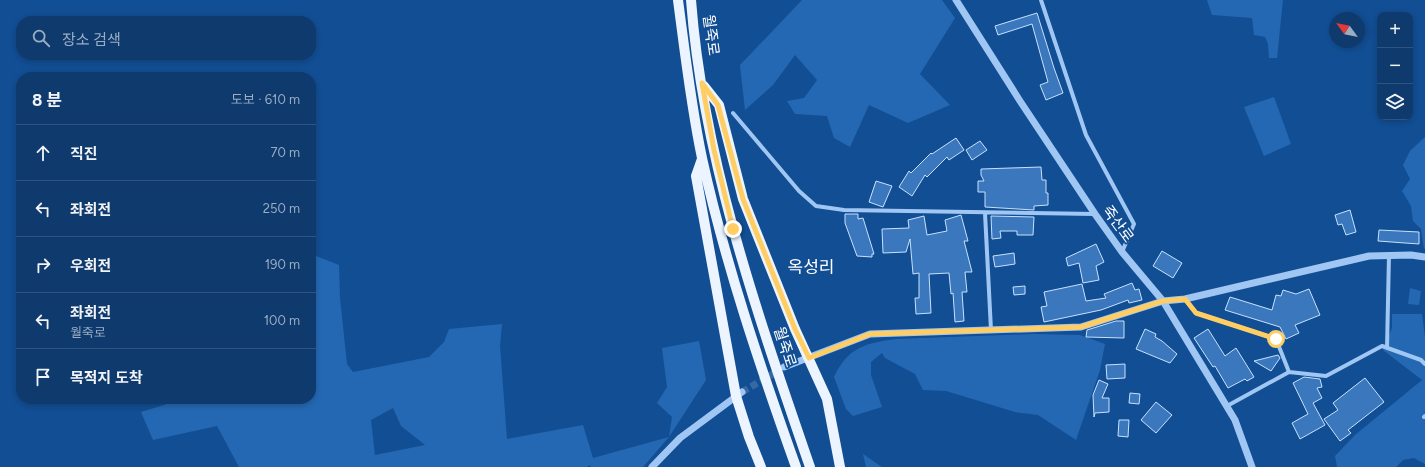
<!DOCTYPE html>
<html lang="ko">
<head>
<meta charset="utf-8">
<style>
  :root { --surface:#0e3a6e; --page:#1c4576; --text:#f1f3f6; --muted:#9badc2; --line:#2e5481 }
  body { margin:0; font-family:Figtree,"Noto Sans KR",sans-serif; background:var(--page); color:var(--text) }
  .controls { position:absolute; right:12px; top:12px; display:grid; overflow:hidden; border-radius:8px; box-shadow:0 2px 6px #0003 }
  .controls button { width:36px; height:36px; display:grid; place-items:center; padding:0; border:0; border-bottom:1px solid var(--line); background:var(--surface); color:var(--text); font:20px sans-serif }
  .compass { position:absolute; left:1329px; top:12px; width:36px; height:36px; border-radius:50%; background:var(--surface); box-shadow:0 2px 6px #0003; rotate:303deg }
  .stop { position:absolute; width:12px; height:12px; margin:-9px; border:3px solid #ffcd61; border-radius:50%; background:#fff }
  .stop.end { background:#ffcd61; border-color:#fff; box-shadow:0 1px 4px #0008 }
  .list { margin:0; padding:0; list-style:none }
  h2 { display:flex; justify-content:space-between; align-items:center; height:52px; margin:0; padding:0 16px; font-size:17px }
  h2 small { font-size:13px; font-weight:400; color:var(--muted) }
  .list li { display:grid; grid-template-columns:26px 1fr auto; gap:12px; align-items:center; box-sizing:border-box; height:56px; padding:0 16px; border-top:1px solid var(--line) }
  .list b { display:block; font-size:15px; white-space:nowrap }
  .list p { margin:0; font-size:13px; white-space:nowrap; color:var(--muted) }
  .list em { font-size:13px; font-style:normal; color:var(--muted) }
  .icon { flex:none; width:22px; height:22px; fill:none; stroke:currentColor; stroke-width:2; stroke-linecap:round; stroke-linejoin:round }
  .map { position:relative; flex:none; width:1425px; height:467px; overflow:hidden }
  .search { position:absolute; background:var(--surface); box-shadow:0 2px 6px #0003; left:16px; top:16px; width:300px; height:44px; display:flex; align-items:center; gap:10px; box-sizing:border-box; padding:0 14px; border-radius:16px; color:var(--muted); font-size:15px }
  .panel { position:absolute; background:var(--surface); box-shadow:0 2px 6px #0003; left:16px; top:72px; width:300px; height:332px; border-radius:16px }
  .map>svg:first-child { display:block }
  .green { fill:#2468b3; fill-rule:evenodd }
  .building { fill:#3b77bc; stroke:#c7e1fd }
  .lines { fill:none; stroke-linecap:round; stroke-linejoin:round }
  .tertiary-tunnel { stroke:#3669a3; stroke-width:7; stroke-dasharray:7 3.5; stroke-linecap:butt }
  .minor { stroke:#a0c7f3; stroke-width:4 }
  .tertiary { stroke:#a0c7f3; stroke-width:7 }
  .primary { stroke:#ebf4ff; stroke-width:10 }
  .route { stroke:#ffcd61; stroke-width:5 }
  .labels { text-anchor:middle; stroke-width:3.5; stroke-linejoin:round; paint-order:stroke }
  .street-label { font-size:15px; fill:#fff; stroke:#124e93 }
  .quarter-label { font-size:17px; fill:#fff; stroke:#124e93 }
</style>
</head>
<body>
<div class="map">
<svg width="1425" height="467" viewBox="0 0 1425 467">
  <rect width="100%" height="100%" fill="#124e93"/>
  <path class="green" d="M802 0H942L955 18 920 74 950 105 908 123 869 105 850 147 834 138 827 116 795 114 787 101 804 98 817 80 795 55 773 85 745 110 740 65Z
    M1207 0H1283L1277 58H1269L1268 44 1265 37 1254 35 1252 18 1212 15Z
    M1274 97 1291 144 1264 156 1244 107Z
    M1425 137V248L1424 249 1421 229 1413 221 1411 206 1402 191 1410 179 1403 165 1410 151Z
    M311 254 339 265 340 298 347 364 353 372 429 357 444 342 449 329 502 324 500 346 507 439 583 425 593 458 669 437 672 417 657 403 667 387 662 348 699 341 706 380 669 437 643 467H591L590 465 587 467H239L217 426 153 440 141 412 183 399H311ZM393 408 401 426 425 445 375 455 371 420Z
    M1410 288 1421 291 1419 305 1408 304Z
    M1392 314H1422L1425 337V464L1414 458 1403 460 1396 467H1337L1335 456 1355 435 1422 380 1383 350 1392 328Z
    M1034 334 1080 335 1105 344 1100 370 1076 440 1038 415 1015 412 946 391 923 390 915 374 885 358 882 353 871 362V375L882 407 853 416 846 409 834 377C848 347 866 343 896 339Z
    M863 454 882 467H866Z"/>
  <path class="building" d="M1037 13 1054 68 1063 93 1046 100 1040 85 1048 82 1032 24 998 35 995 26Z
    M956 138 964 150 949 160 947 157 927 177 925 175 912 196 899 187 909 171 911 173 931 153 932 154Z
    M980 141 987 150 972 160 966 150Z
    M1041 167 1042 180H1046V193H1048V205L1034 206V210L985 207V192H978V181H984L981 175V169Z
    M876 181 892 186 883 207 869 202Z
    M1350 210 1356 232 1346 235 1342 224 1338 225 1335 215Z
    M845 214H858V219L863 218 874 254H872V257L857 256 845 223Z
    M961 215 968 241H964L972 272H965L967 292H962L964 321 955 322 953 293 951 294 949 273 929 274 931 313 916 314 915 298H919V273L913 274 910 239 906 252 883 253 882 229 909 228 908 220 924 216 927 235 947 231 945 220Z
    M991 216 1034 217 1033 235H1017V231H1000L1001 238 992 239Z
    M1379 230 1419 232V244L1378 241Z
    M1096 244 1104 262 1096 266 1099 280 1083 283 1079 263 1068 266 1066 258Z
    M1162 251 1182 263 1173 278 1153 266Z
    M1014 253 1015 264 995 267 993 256Z
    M1132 283 1135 290 1139 289 1142 300 1129 303 1128 300 1101 310 1044 322 1041 307 1047 306 1044 292 1082 284 1086 301 1106 298 1104 294Z
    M1025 286V294L1014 295 1013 287Z
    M1309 289 1320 315 1295 325 1299 333 1286 339 1280 327 1225 310 1230 297 1272 310 1276 295 1281 296 1283 290 1296 294Z
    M1116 321H1124V338L1086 337 1087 330Z
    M1145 329 1156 334 1155 337 1162 341 1177 354 1170 363 1136 349Z
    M1208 329 1225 356 1236 348 1254 377 1247 381 1245 379 1228 388 1215 366 1213 367 1194 338Z
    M1278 355 1280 358 1271 371 1254 361Z
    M1125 364V378L1107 379 1106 365Z
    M1304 377 1320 379 1322 387 1317 388 1322 398 1313 403 1325 425 1300 439 1292 423 1308 414 1293 383Z
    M1365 378 1384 402 1348 430 1351 433 1340 441 1324 419 1338 410 1333 403Z
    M1099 380 1108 384 1102 398H1109V412L1095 413 1094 417 1093 395Z
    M1130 393 1140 394 1139 404 1129 403Z
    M1156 402 1172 415 1156 433 1141 420Z
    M1119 420H1129L1128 437 1118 436Z"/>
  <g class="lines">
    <path class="tertiary-tunnel" d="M742 392 781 369"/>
    <path class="minor" d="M1041 0 1086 135 1134 224 1122 252
      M733 113 799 191 816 206 844 210 1095 214
      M985 213 991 330
      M1185 299 1196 313 1276 339 1289 372 1227 406
      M1387 348 1389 255
      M1289 372 1326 376 1382 346 1421 360 1425 364
      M1424 417 1425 416"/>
    <path class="tertiary" d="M956 0 1020 101 1095 214 1122 252 1163 301 1235 420 1252 467
      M784 367 870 334 1081 327 1163 301 1185 299 1369 256 1411 255 1425 257
      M652 467 680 438 742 392"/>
    <path class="primary" d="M678 0C685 53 691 106 702 158 725 263 760 366 796 467
      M691 0C703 160 758 316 810 467
      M704 86 719 105 743 199 795 329 827 399 840 467
      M702 159 696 176 736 396 749 437 761 467"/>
  </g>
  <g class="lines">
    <path class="route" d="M733 229 714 150 702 83 718 105 743 199 795 329 809 358 870 334 1081 327 1163 301 1185 299 1196 313 1276 339"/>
  </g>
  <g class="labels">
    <g class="street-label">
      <text transform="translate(711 35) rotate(82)" y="5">월죽로</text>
      <text transform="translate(1118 224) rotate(54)" y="5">죽산로</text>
      <text transform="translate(785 347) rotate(72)" y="5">월죽로</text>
    </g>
    <g class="quarter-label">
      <text x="811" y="273">옥성리</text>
    </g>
  </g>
</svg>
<div class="controls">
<button>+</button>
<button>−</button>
<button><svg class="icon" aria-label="layers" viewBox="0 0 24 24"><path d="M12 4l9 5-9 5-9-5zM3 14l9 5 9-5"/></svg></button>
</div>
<svg class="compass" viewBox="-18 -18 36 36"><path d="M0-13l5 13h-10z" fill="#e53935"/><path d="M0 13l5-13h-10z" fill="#9badc2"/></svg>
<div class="stop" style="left:1276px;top:339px"></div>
<div class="stop end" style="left:733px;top:229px"></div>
<div class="search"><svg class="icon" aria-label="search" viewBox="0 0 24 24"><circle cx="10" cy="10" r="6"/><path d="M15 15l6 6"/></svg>장소 검색</div>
<section class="panel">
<h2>8 분<small>도보 · 610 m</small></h2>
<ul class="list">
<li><svg class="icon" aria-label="ahead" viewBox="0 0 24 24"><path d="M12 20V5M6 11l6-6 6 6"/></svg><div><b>직진</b></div><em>70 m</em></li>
<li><svg class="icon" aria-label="left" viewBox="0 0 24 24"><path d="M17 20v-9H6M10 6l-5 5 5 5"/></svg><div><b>좌회전</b></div><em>250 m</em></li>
<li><svg class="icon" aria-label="right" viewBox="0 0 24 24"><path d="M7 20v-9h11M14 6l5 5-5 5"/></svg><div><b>우회전</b></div><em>190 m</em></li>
<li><svg class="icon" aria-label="left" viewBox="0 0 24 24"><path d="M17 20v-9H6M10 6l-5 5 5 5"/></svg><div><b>좌회전</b><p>월죽로</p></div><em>100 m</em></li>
<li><svg class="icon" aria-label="arrive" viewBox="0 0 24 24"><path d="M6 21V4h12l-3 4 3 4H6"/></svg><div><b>목적지 도착</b></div></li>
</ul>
</section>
</div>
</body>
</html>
